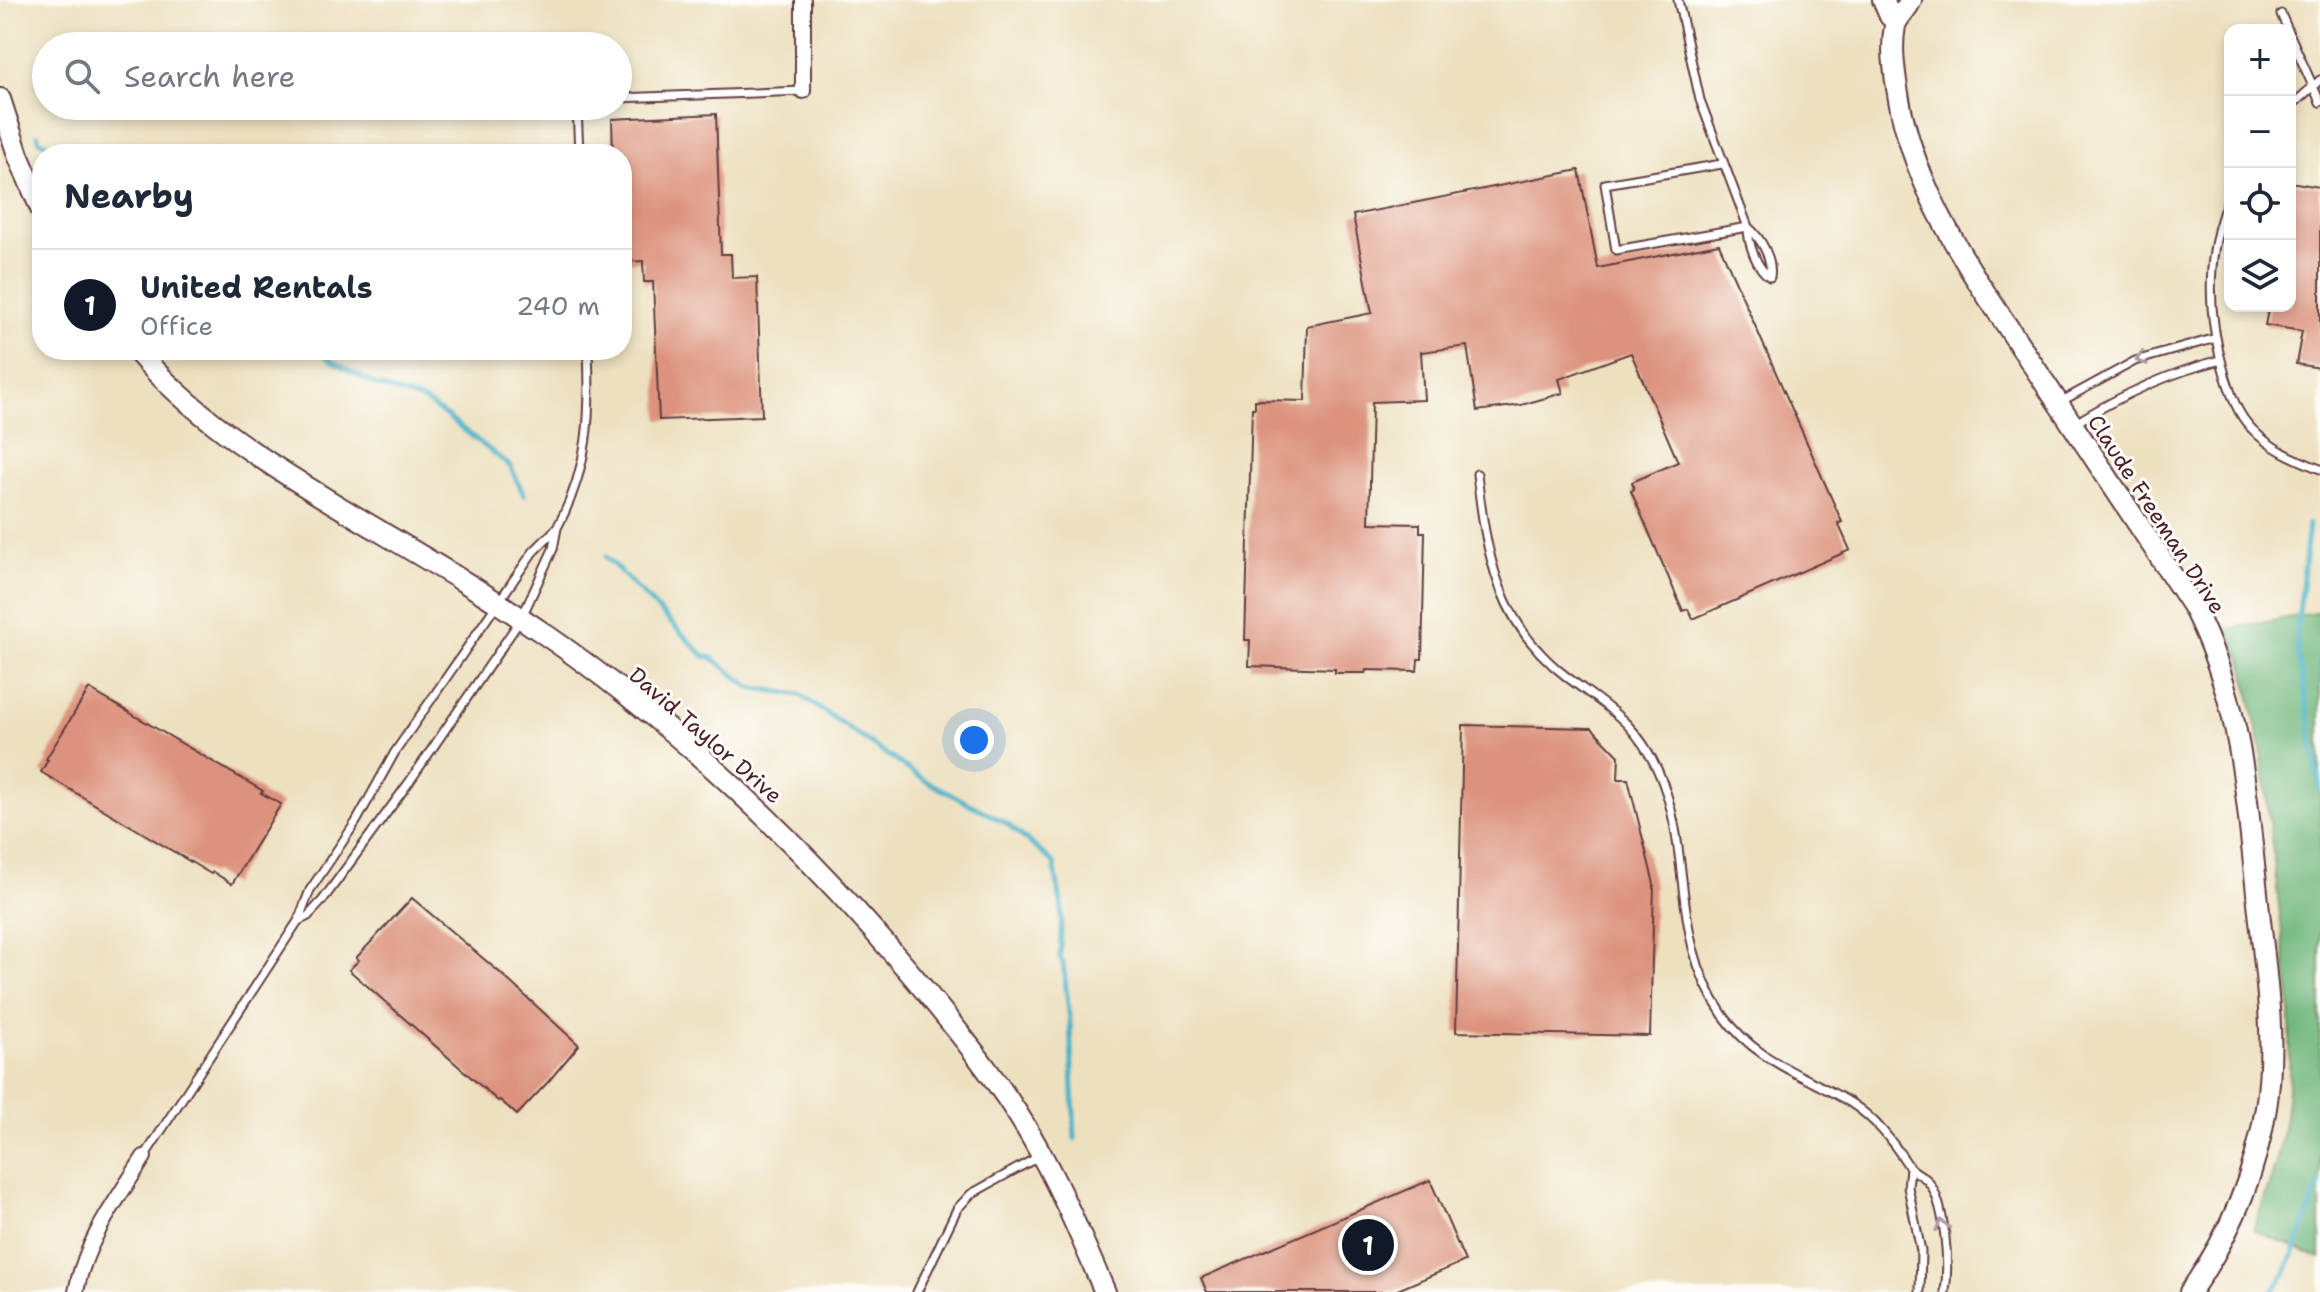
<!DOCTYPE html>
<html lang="en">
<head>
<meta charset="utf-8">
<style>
  :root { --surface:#fff; --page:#f2f2f3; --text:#1f2937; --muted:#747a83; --line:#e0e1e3; --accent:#111827 }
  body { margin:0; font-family:"Shantell Sans",sans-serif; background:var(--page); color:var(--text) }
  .controls { position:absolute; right:24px; top:24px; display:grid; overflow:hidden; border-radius:16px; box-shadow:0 4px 12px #0003 }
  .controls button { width:72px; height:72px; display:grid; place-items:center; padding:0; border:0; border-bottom:2px solid var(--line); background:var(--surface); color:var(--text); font:40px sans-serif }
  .you { position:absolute; left:974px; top:740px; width:28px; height:28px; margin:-20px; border:6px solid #fff; border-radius:50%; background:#1a73e8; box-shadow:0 0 0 12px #1a73e833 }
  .badge { display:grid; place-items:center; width:52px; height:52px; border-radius:50%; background:var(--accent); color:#fff; font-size:26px; font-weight:700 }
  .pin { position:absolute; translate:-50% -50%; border:4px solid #fff; box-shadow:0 2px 8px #0006 }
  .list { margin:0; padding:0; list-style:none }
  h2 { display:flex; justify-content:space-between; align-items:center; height:104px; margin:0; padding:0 32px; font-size:34px }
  h2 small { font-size:26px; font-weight:400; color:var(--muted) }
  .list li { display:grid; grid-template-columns:52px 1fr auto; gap:24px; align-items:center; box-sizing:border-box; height:112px; padding:0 32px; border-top:2px solid var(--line) }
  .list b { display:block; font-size:30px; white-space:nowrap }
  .list p { margin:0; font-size:26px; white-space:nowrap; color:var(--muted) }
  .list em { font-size:26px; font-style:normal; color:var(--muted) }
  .icon { flex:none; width:44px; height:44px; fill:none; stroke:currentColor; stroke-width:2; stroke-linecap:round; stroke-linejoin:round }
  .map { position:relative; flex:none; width:2320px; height:1292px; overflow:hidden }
  .search { position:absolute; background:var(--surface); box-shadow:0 4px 12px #0003; left:32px; top:32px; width:600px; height:88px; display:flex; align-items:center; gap:20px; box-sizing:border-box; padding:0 28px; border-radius:44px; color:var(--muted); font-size:30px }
  .panel { position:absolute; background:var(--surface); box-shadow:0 4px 12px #0003; left:32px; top:144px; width:600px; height:216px; border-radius:32px }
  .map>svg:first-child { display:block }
  .forest { fill:#72b87e; stroke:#5e6c54; stroke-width:2 }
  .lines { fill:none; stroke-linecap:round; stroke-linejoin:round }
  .stream { stroke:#49b1c7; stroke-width:5 }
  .building { fill:#dc927c }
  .lane-casing { stroke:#623c41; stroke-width:11 }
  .street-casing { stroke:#623c41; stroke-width:18 }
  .secondary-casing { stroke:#623c41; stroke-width:24 }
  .lane { stroke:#fff; stroke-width:7 }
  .street { stroke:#fff; stroke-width:14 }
  .secondary { stroke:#fff; stroke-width:20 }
  .oneway { stroke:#ae9aa0 }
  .labels { text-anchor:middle; stroke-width:6; stroke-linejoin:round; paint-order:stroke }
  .street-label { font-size:22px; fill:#4a1f2b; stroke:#fdfcf7 }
</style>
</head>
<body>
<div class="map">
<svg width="2320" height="1292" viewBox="0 0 2320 1292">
  <rect width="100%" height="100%" fill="#fdfcf7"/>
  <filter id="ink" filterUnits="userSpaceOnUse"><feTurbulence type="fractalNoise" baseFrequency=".0125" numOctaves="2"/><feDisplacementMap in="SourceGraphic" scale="16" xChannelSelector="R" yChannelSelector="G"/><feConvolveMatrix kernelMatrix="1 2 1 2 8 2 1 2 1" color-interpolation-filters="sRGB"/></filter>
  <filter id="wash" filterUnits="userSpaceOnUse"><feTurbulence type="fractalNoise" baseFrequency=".006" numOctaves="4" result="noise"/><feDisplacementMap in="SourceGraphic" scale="32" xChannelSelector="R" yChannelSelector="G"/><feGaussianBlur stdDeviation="1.8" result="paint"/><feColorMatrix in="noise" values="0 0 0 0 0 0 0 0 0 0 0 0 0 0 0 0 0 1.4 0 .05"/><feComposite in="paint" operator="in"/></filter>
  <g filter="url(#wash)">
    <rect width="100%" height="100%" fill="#ede0bf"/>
    <path class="forest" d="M2320 612V1258L2253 1230C2262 1205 2272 1180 2278 1154 2290 1104 2291 1052 2290 1001L2261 749 2243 664 2228 629Z"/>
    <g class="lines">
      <path class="stream" d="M38 135 39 140 65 154
        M318 350 332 361 376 385 424 401 445 415 510 466 524 495
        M2309 524 2296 639 2320 789
        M606 557 705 657H711L750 687 800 695 924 780 1006 823 1054 863 1062 909 1060 958 1063 963 1070 1021 1075 1139
        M2272 1292 2286 1273 2320 1183"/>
    </g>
    <g id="blocks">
      <path class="building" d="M716 114 721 254H731L732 278 757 277 762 416 659 420 653 282H644L643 261 622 262V154H613L612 119Z
        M1579 170 1598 268 1719 244 1842 522 1838 523 1850 550 1693 619 1688 609 1683 611 1631 491 1634 489 1632 482 1678 462 1631 353 1559 379 1563 393 1521 405 1477 411 1467 346 1421 352 1424 400 1372 402 1369 523 1420 524V532H1425L1422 659H1418L1417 671 1366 670 1365 673H1335V669L1249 666 1250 640H1245L1252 408H1255V400L1305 401 1307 326 1372 313 1353 215Z
        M2290 182 2320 187V368L2296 364 2302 331 2265 325 2269 306H2290Z
        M89 689 263 791 261 793 281 804 232 884 213 872 211 874 41 772 48 760 46 759Z
        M1463 725 1592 728 1619 756 1618 779H1628L1654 884 1650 1036 1456 1032Z
        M412 898 498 971 579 1045 548 1082 517 1115 500 1100 498 1101 349 970 359 960 356 958Z
        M1430 1180 1465 1261 1393 1292H1207L1201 1278Z"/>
    </g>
  </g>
  <g filter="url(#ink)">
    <use href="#blocks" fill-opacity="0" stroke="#623c41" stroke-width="2"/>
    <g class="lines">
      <g class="lane-casing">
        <path id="lane" d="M1678 0 1700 100 1748 227 1616 250 1605 184 1722 164
          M2281 14 2288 30
          M2290 35 2320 102
          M618 98 803 91
          M577 106 579 154
          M2290 107 2320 80
          M2230 195C2205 253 2207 315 2225 375 2231 394 2237 414 2252 429 2271 449 2295 459 2320 469
          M1748 227C1761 238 1773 259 1770 277 1756 268 1748 243 1748 227Z
          M2060 402 2135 361 2216 338
          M2074 424C2121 395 2167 373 2221 360
          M1477 474C1486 554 1498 625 1567 677 1608 708 1636 722 1658 771 1694 852 1669 938 1723 1015 1757 1063 1804 1074 1851 1103 1876 1119 1892 1141 1908 1165 1913 1172 1921 1174 1927 1180 1946 1202 1949 1264 1945 1292
          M557 528 553 549 521 619 410 781 322 901 308 916 298 921 310 890 356 822 395 752 533 552Z
          M557 528C589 468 591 416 588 350
          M144 1157 298 921
          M1910 1168 1908 1187 1921 1251 1920 1292
          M917 1292 957 1209 971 1194 1038 1157"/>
      </g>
      <g class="street-casing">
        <path id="street" d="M803 0V91
          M76 1292C85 1241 117 1200 144 1157"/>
      </g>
      <g class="secondary-casing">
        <path id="secondary" d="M1883 0 1890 16 1896 22
          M1911 0C1907 10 1897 17 1895 26 1891 46 1894 68 1897 88 1908 160 1940 221 1978 282L2193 607C2243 705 2246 796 2258 902 2265 970 2277 1040 2266 1108 2255 1176 2230 1236 2190 1292
          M0 99 18 155 42 211
          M136 350C191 414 260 459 331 502 402 545 475 586 543 633 681 728 804 847 912 975 954 1026 998 1079 1031 1136 1060 1186 1082 1239 1105 1292"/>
      </g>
      <use href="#lane" class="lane"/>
      <use href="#street" class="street"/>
      <use href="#secondary" class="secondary"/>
    </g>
    <defs><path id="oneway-chevron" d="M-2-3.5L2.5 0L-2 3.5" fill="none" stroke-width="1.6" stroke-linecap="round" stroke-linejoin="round" transform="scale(2)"/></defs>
    <g class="oneway">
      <use href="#oneway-chevron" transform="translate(2141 359) rotate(160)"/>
      <use href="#oneway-chevron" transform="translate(1942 1225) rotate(-102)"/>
    </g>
  </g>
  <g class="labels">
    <g class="street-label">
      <text transform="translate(2157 514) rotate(57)" y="8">Claude Freeman Drive</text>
      <text transform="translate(706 735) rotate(41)" y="8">David Taylor Drive</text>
    </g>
  </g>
</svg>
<div class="controls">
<button>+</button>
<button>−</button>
<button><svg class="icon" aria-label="locate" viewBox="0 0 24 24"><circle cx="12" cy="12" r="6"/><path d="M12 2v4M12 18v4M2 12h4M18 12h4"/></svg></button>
<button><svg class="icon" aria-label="layers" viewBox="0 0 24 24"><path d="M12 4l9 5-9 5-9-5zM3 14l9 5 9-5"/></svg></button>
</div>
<div class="you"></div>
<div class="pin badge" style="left:1368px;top:1245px">1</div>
<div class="search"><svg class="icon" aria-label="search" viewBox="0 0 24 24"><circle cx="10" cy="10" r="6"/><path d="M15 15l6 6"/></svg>Search here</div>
<section class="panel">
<h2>Nearby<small></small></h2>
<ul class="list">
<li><span class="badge">1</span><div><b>United Rentals</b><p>Office</p></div><em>240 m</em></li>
</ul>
</section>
</div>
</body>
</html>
